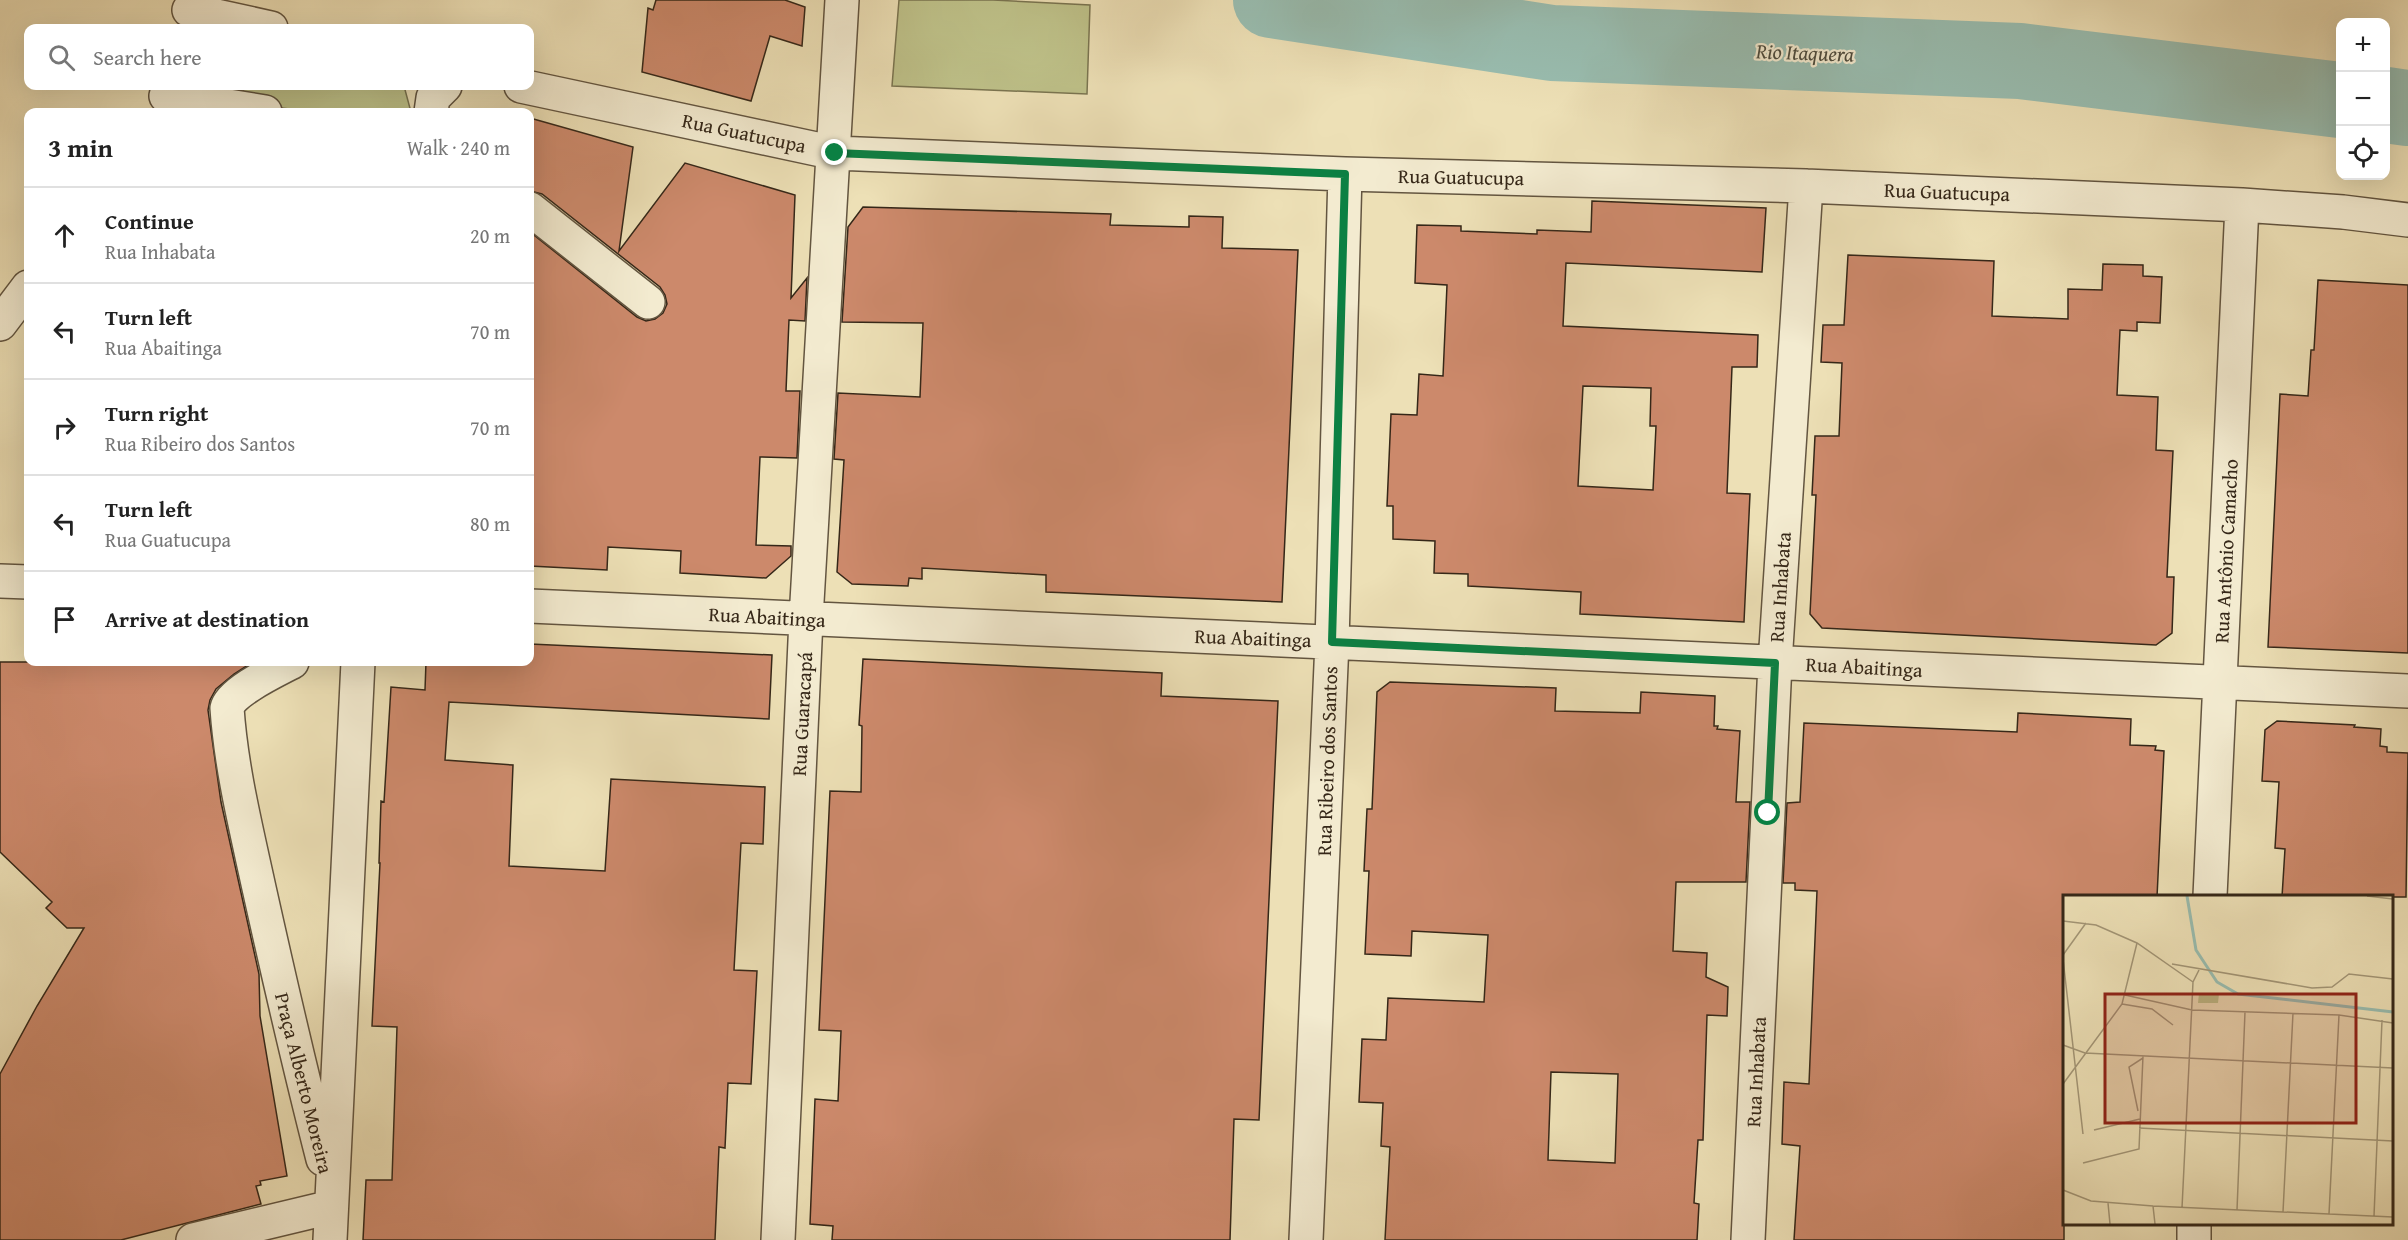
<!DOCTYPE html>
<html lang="en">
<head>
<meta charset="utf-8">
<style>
  :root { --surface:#fff; --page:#f2f2f2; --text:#222; --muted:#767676; --line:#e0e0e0 }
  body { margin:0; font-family:"Gentium Book Plus",serif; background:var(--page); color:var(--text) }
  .controls { position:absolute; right:18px; top:18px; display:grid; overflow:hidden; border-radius:12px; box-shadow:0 6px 24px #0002 }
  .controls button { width:54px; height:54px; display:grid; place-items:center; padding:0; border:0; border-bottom:2px solid var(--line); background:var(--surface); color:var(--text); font:30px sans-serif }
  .stop { position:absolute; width:18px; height:18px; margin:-14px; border:4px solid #0b8043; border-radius:50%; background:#fff }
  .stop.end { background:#0b8043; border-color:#fff; box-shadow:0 2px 6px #0008 }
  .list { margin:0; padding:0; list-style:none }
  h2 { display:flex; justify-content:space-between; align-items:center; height:78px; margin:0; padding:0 24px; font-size:26px }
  h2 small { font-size:20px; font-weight:400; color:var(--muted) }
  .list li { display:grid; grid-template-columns:39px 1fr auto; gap:18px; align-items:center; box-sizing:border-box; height:96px; padding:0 24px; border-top:2px solid var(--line) }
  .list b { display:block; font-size:22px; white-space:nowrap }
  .list p { margin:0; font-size:20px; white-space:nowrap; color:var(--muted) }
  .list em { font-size:20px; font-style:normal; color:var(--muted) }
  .icon { flex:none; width:33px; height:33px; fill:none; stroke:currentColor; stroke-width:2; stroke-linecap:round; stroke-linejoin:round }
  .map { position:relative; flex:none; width:2408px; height:1240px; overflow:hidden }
  .search { position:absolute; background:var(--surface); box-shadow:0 6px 24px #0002; left:24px; top:24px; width:510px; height:66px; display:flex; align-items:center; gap:15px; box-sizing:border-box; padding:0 21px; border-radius:12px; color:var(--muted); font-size:22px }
  .panel { position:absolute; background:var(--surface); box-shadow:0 6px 24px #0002; left:24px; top:108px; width:510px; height:558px; border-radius:12px }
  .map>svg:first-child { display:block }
  .green { fill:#bec189; stroke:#7a7450; stroke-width:1.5 }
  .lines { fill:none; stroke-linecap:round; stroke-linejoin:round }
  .river { stroke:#99bdb0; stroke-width:76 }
  .building { fill:#cc896b; stroke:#352718; stroke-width:1.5; fill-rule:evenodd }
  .minor-casing { stroke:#635540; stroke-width:36 }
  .minor { stroke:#f3ebd0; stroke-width:33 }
  .route { stroke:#0b8043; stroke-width:8 }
  .labels { text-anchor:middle; stroke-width:4.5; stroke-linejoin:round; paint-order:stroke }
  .street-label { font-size:20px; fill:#352718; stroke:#f3ebd0 }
  .water-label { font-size:21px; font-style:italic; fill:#4e4c3e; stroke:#f3ebd0 }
  .inset-river { fill:none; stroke:#99bdb0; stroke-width:3 }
  .inset-road { fill:none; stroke:#a39677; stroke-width:1.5 }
  .view { fill:#8f2418; fill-opacity:0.15; stroke:#8f2418; stroke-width:3 }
  .inset-edge { fill:none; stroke:#352718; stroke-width:3 }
</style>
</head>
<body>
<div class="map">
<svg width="2408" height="1240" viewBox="0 0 2408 1240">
  <rect width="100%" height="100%" fill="#ede0b6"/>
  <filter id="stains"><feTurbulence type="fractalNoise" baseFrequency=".00333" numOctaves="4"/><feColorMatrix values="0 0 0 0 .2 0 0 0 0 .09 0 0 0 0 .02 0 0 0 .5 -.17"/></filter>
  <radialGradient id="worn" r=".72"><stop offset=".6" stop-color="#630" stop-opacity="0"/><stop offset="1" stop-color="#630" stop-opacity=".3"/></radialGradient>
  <path class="green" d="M899 0H993L1090 5 1087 94 892 86Z
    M243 86H404L411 112H313L251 104 243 90Z"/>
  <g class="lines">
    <path class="river" d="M1271 0 1552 43 2020 61 2340 100
      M2386 105 2408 108"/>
  </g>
  <path class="building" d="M656 0H785L805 7 802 46 770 36 751 101 642 72 648 8 653 10Z
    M530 118 633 147 619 251 685 163 795 195 791 298 807 278 805 321 789 320 786 391H800L797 458 760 457 756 545 791 546V556L766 578 680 573 681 551 608 547 607 570 530 566V232L637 317 646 321 655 319 663 313 667 304 665 295 660 287 542 194 530 191Z
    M1592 201 1766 208 1762 272 1566 263 1563 326 1758 335 1757 367H1732L1727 493 1750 494 1744 622 1580 614 1581 592 1468 586V574L1434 573 1435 541 1393 539V506H1387L1391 414 1417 415 1419 374 1443 376 1447 285 1415 283 1417 225 1461 226V231L1537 234V230L1591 232ZM1583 386 1651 388 1650 426H1656L1653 490 1578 486Z
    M863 207 1111 214 1110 225 1189 227V216L1223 217 1222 248 1298 250 1282 602 1046 592V575L922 568V579L909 578 908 586 852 584 837 572 844 460 834 459 838 393 920 397 923 323 842 322 848 227Z
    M1848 255 1994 261 1992 316 2068 319V289L2102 290 2103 264 2143 265V276L2162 277 2160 323 2137 322V331L2120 330 2117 395 2158 397 2156 450 2173 451 2167 577H2174L2172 633 2156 645 1822 628 1810 614 1816 495H1812L1815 436H1839L1842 363 1821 362 1823 325H1844Z
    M2318 280 2408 285V653L2268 647 2280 394 2308 396 2311 350H2314Z
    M530 644 772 655 769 719 449 702 445 760 513 765 509 866 605 871 611 779 765 787 763 844 741 843 734 970 757 971 751 1084 728 1083 725 1148 719 1147 715 1240H363L366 1180H392L397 1027 372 1026 380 863H379L381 801 384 802 391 687 425 690 426 662H530Z
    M863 659 1162 673 1161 696 1278 701 1259 1120 1234 1119 1230 1240H832L833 1226 810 1224 815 1099 838 1101 841 1031 819 1030 830 791 861 792 862 726 859 725Z
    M0 662H253L234 674 216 689 210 700 208 710 221 802 259 974 260 1016 287 1176 260 1181 261 1185 256 1186 261 1204 121 1240H0V1074L37 1006 84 928H67L46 908 52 902 0 852Z
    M1390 682 1556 688 1555 711 1640 713 1641 692 1715 696 1714 726H1718L1717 729 1740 731 1736 802H1750L1746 882H1676L1673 951 1707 953 1706 977 1728 987 1727 1016 1707 1015 1703 1140H1698L1694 1203 1699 1204 1697 1240H1385L1390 1147 1381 1146 1383 1103 1359 1102 1362 1039 1386 1040 1388 998 1484 1002 1488 935 1412 931 1411 956 1365 954 1369 871H1364L1367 809H1372L1377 692ZM1551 1072 1618 1074 1615 1163 1548 1160Z
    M2018 713 2131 719 2130 745 2156 746 2155 750 2164 751 2157 897H2064V1240H1794L1800 1146 1782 1144 1784 1082 1809 1084 1817 891 1795 890V883H1783L1787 803 1800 802 1804 723 2017 732Z
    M2277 721 2355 725 2354 727 2381 729 2380 746 2387 747V752L2408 753 2406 897H2282L2285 849 2275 848 2279 782 2262 781 2265 730Z"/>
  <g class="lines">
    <g class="minor-casing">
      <path id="minor" d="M189 10 271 28
        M521 86 835 153 1345 174 1806 186 2242 205 2343 212 2408 220
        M166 96 265 112
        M431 112 433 98 445 86
        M530 209 648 302
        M0 324 28 287
        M0 581 28 582
        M530 606 2408 691
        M292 662C277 670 230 692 227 708 231 768 246 828 259 888 279 978 300 1069 323 1159
        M2210 896 2242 205
        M193 1240 331 1207
        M330 1240 358 662
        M778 1240 806 619 842 0
        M1306 1240 1332 642 1345 174
        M1748 1240 1775 663 1806 186
        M2194 1240V1224"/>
    </g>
    <use href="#minor" class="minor"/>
  </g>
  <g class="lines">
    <path class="route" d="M835 153 1345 174 1332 642 1775 663 1768 813"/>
  </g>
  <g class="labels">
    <g class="street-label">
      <text transform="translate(744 133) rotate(12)" y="7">Rua Guatucupa</text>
      <text transform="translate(1461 177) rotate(1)" y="7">Rua Guatucupa</text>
      <text transform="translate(1947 192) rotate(2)" y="7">Rua Guatucupa</text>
      <text transform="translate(2226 551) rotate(-87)" y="7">Rua Antônio Camacho</text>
      <text transform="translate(1780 587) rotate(-86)" y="7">Rua Inhabata</text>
      <text transform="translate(767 617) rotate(3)" y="7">Rua Abaitinga</text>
      <text transform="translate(1253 638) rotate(2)" y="7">Rua Abaitinga</text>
      <text transform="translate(1864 667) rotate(3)" y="7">Rua Abaitinga</text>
      <text transform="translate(802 714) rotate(-87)" y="7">Rua Guaracapá</text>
      <text transform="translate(1327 761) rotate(-88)" y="7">Rua Ribeiro dos Santos</text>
      <text transform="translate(1756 1072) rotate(-87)" y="7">Rua Inhabata</text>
      <text transform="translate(304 1083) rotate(76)" y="7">Praça Alberto Moreira</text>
    </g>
    <g class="water-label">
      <text transform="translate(1805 53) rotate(2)" y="7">Rio Itaquera</text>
    </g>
  </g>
  <g transform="translate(2063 895)">
    <rect width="330" height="330" fill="#ede0b6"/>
    <path d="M136 98 156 99 155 108H135Z" fill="#bec189"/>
    <path class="inset-river" d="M124 1 133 55 154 87 175 99 330 117"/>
    <path class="inset-road" d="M304 1 330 4M0 26 33 30 74 48 130 87M0 60 23 28M0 64 20 239M109 69 249 93 269 92 286 79 330 84M62 100 129 115 276 120 330 128M59 109 89 114 110 130M0 150 22 158 330 173M0 189 59 109 74 48M75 216 66 172 80 163M76 233 330 246M31 235 77 224M20 268 76 254 80 161M0 295 28 306 90 311 330 322M45 308 47 329M90 311 92 329M119 313 130 87 136 75M174 315 182 117M220 317 230 118M266 319 276 120M311 321 319 125"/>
    <path class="view" d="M42 99H293V228H42Z"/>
    <rect width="330" height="330" class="inset-edge"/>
  </g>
  <rect width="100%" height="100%" filter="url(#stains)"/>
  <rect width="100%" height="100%" fill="url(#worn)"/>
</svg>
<div class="controls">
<button>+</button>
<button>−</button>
<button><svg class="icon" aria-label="locate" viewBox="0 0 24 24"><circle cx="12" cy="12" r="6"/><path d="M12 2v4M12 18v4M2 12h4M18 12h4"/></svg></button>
</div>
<div class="stop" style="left:1768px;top:813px"></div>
<div class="stop end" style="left:835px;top:153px"></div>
<div class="search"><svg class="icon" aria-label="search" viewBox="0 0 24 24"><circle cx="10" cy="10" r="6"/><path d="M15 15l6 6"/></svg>Search here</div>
<section class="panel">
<h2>3 min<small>Walk · 240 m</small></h2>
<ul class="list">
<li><svg class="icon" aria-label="ahead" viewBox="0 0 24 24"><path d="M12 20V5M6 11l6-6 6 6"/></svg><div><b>Continue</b><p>Rua Inhabata</p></div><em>20 m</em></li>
<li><svg class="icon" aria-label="left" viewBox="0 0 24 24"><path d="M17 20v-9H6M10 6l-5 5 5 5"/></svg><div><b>Turn left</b><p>Rua Abaitinga</p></div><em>70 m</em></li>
<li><svg class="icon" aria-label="right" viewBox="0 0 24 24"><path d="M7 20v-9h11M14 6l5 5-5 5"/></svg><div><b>Turn right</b><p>Rua Ribeiro dos Santos</p></div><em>70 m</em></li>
<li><svg class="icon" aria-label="left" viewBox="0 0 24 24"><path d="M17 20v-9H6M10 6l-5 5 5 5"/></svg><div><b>Turn left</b><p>Rua Guatucupa</p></div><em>80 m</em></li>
<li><svg class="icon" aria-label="arrive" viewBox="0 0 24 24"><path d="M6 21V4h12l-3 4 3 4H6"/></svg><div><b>Arrive at destination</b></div></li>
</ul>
</section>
</div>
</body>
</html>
